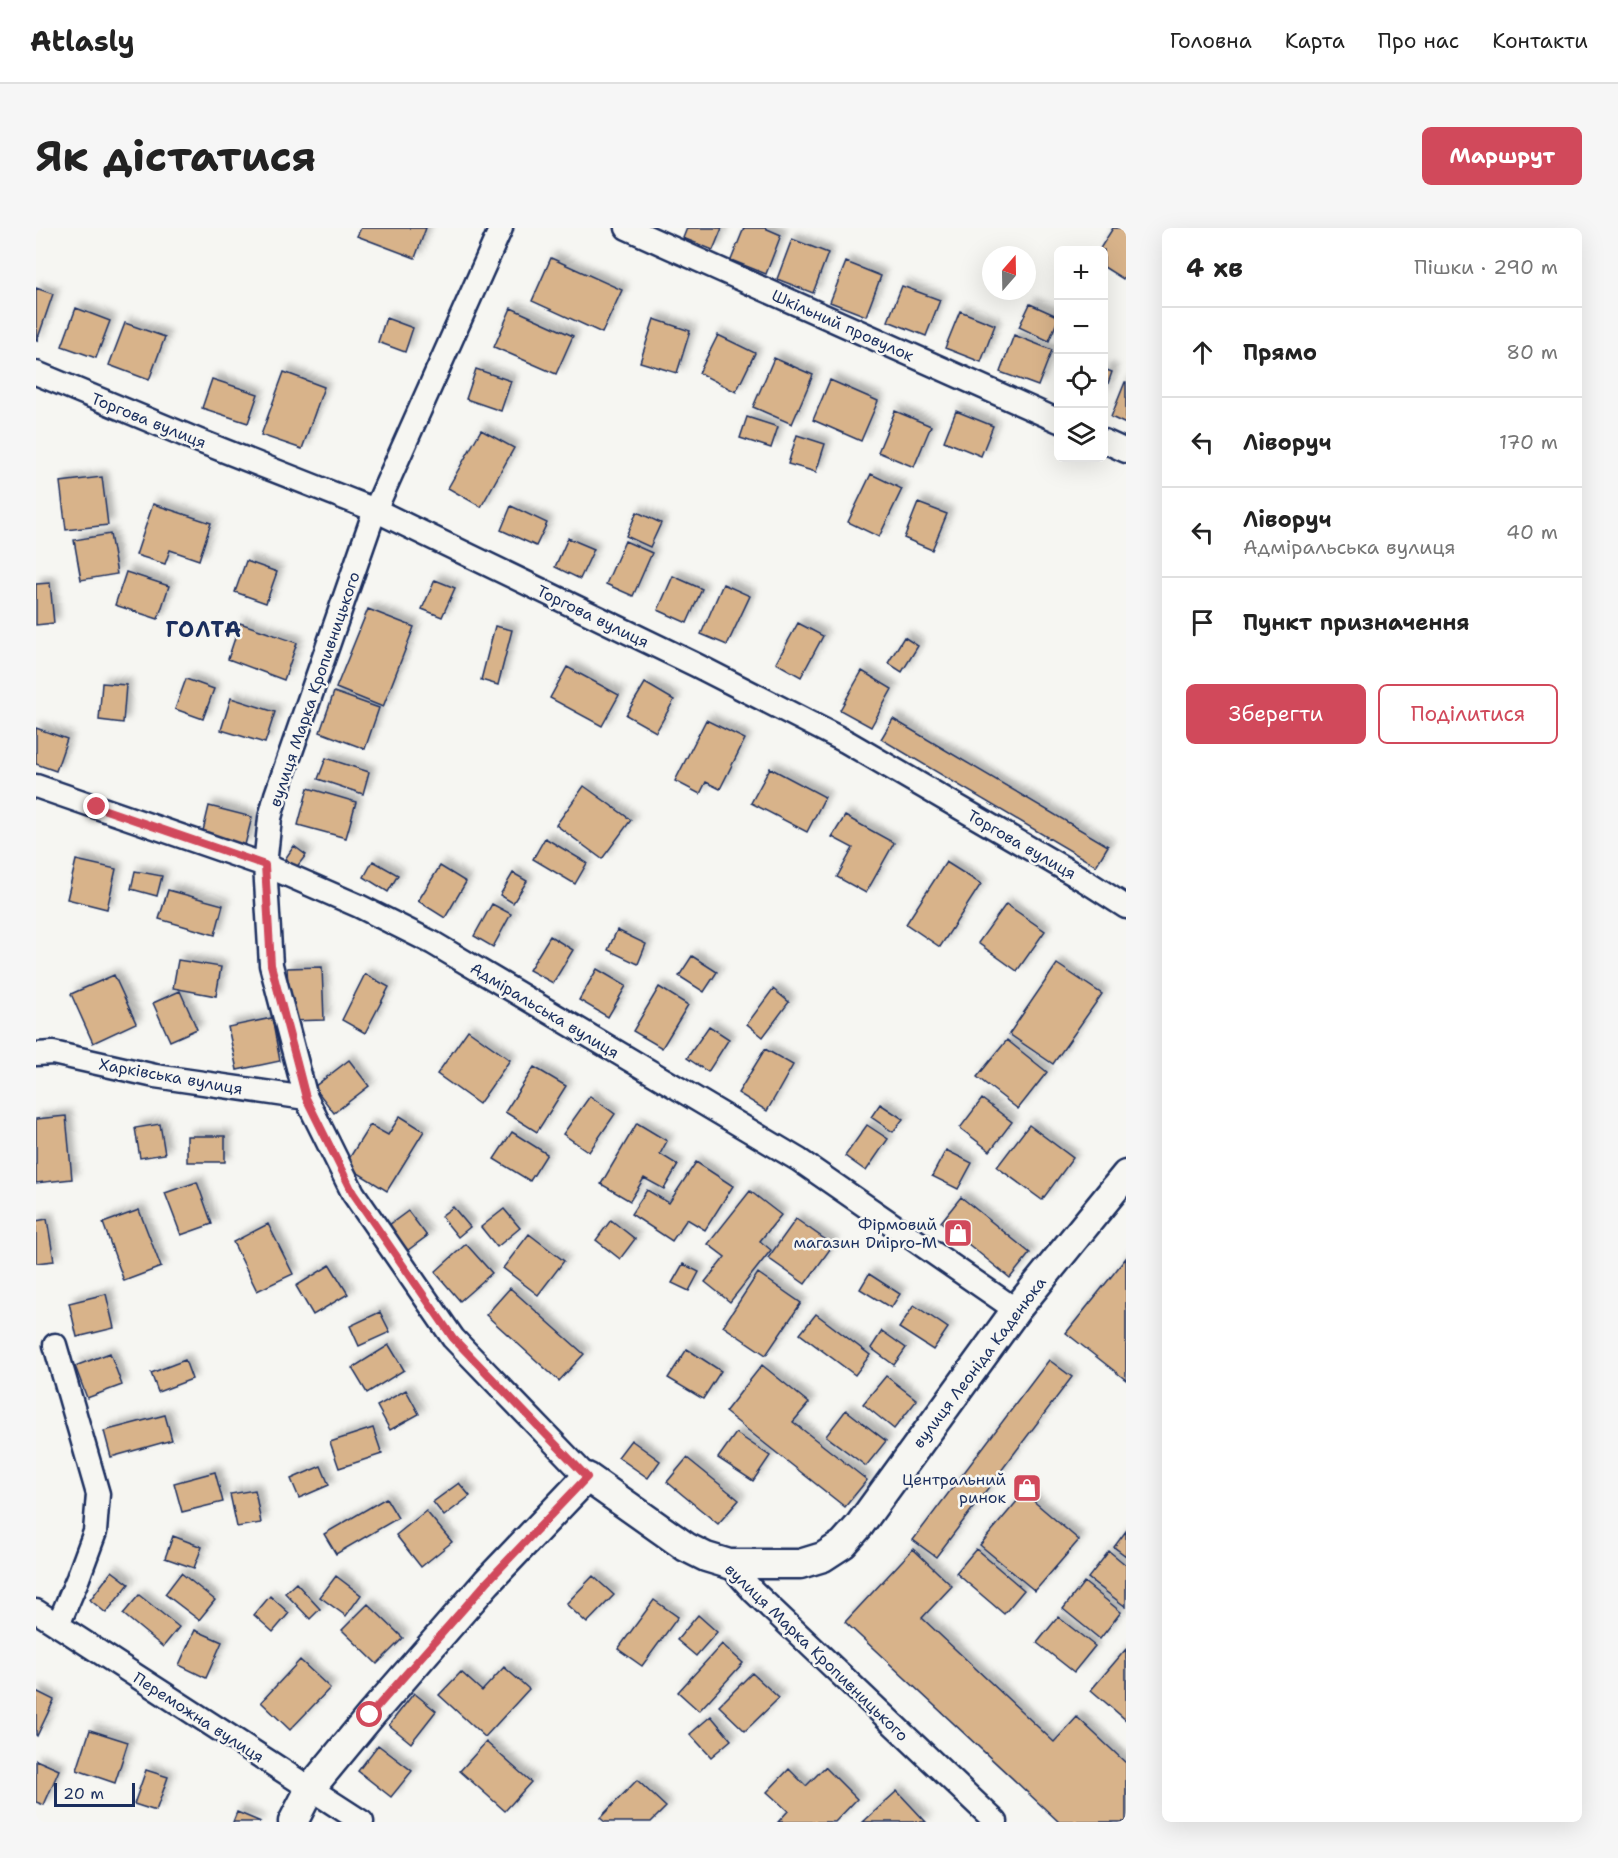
<!DOCTYPE html>
<html lang="uk">
<head>
<meta charset="utf-8">
<style>
  :root { --surface:#fff; --page:#f6f6f6; --text:#222; --muted:#767676; --line:#e0e0e0; --accent:#d1495b }
  body { margin:0; font-family:"Shantell Sans",sans-serif; background:var(--page); color:var(--text) }
  .controls { position:absolute; right:18px; top:18px; display:grid; overflow:hidden; border-radius:9px; box-shadow:0 6px 24px #0002 }
  .controls button { width:54px; height:54px; display:grid; place-items:center; padding:0; border:0; border-bottom:2px solid var(--line); background:var(--surface); color:var(--text); font:30px sans-serif }
  .compass { position:absolute; left:946px; top:18px; width:54px; height:54px; border-radius:50%; background:var(--surface); box-shadow:0 6px 24px #0002; rotate:20deg }
  .scale { position:absolute; left:18px; bottom:15px; width:81px; box-sizing:border-box; padding-left:6px; border:3px solid #1b2f5e; border-top:0; font-size:16px; line-height:21px; white-space:nowrap; color:#1b2f5e; -webkit-text-stroke:4px #f6f6f2; paint-order:stroke }
  .stop { position:absolute; width:18px; height:18px; margin:-14px; border:4px solid #d1495b; border-radius:50%; background:#fff }
  .stop.end { background:#d1495b; border-color:#fff; box-shadow:0 2px 6px #0008 }
  .list { margin:0; padding:0; list-style:none }
  h2 { display:flex; justify-content:space-between; align-items:center; height:78px; margin:0; padding:0 24px; font-size:26px }
  h2 small { font-size:20px; font-weight:400; color:var(--muted) }
  .list li { display:grid; grid-template-columns:39px 1fr auto; gap:18px; align-items:center; box-sizing:border-box; height:90px; padding:0 24px; border-top:2px solid var(--line) }
  .list b { display:block; font-size:22px; white-space:nowrap }
  .list p { margin:0; font-size:20px; white-space:nowrap; color:var(--muted) }
  .list em { font-size:20px; font-style:normal; color:var(--muted) }
  .actions { display:flex; gap:12px; padding:18px 24px }
  .actions a { flex:1; padding:14px 0; border:2px solid var(--accent); border-radius:9px; text-align:center; font-size:21px; color:var(--accent) }
  .actions .main { background:var(--accent); color:#fff }
  .icon { flex:none; width:33px; height:33px; fill:none; stroke:currentColor; stroke-width:2; stroke-linecap:round; stroke-linejoin:round }
  .map { position:relative; flex:none; width:1090px; height:1594px; overflow:hidden; border-radius:9px }
  header { display:flex; align-items:center; gap:36px; box-sizing:border-box; height:84px; padding:0 30px; background:var(--surface); border-bottom:2px solid var(--line) }
  header strong { font-size:28px }
  nav { display:flex; gap:33px; margin-inline-start:auto; font-size:21px }
  .intro { display:flex; align-items:center; justify-content:space-between; box-sizing:border-box; height:144px; padding:0 36px }
  h1 { margin:0; font-size:42px }
  .button { padding:15px 27px; border-radius:9px; background:var(--accent); color:#fff; font-size:21px; font-weight:700 }
  main { display:flex; gap:36px; padding:0 36px }
  aside { flex:1; background:var(--surface); border-radius:9px; box-shadow:0 6px 24px #0002 }
  .map>svg:first-child { display:block }
  .building { fill:#d8b38a; stroke:#1b2f5e; stroke-width:1.5; filter:url(#shadow) }
  .lines { fill:none; stroke-linecap:round; stroke-linejoin:round }
  .minor-casing { stroke:#1b2f5e; stroke-width:27 }
  .tertiary-casing { stroke:#1b2f5e; stroke-width:33 }
  .minor { stroke:#f6f6f2; stroke-width:22 }
  .tertiary { stroke:#f6f6f2; stroke-width:28 }
  .route { stroke:#d1495b; stroke-width:8 }
  .labels { text-anchor:middle; stroke-width:5; stroke-linejoin:round; paint-order:stroke }
  .street-label { font-size:16px; fill:#1b2f5e; stroke:#f6f6f2 }
  .poi-label { font-size:16px; fill:#1b2f5e; stroke:#f6f6f2; text-anchor:end }
  .district-label { font-size:22px; font-weight:bold; letter-spacing:1.5px; fill:#1b2f5e; stroke:#f6f6f2 }
</style>
</head>
<body>
<header>
<strong>Atlasly</strong>
<nav><a>Головна</a><a>Карта</a><a>Про нас</a><a>Контакти</a></nav>
</header>
<div class="intro"><h1>Як дістатися</h1><a class="button">Маршрут</a></div>
<main>
<div class="map">
<svg width="1090" height="1594" viewBox="0 0 1090 1594">
  <defs>
    <filter id="shadow"><feDropShadow dx="5.5" dy="-5.5" stdDeviation="3" flood-color="#0004"/></filter>
  </defs>
  <rect width="100%" height="100%" fill="#f6f6f2"/>
  <filter id="ink" filterUnits="userSpaceOnUse"><feTurbulence type="fractalNoise" baseFrequency=".0167" numOctaves="2"/><feDisplacementMap in="SourceGraphic" scale="12" xChannelSelector="R" yChannelSelector="G"/><feConvolveMatrix kernelMatrix="1 2 1 2 8 2 1 2 1" color-interpolation-filters="sRGB"/></filter>
  <g filter="url(#ink)">
    <path class="building" d="M325 0H390L379 30 321 8Z
      M651 0H686L677 22 647 10Z
      M708 0H729L745 7 730 46 695 32Z
      M1077 0H1090V45L1087 51 1068 39V22H1063Z
      M756 11 792 25 777 65 741 51Z
      M515 30 586 62 566 105 496 73Z
      M810 34 845 48 830 88 794 74Z
      M866 58 904 72 890 108 852 93Z
      M0 60 17 66 1 113 0 112Z
      M994 76 1023 89 1013 113 983 99Z
      M40 80 74 93 60 130 26 118Z
      M475 80 537 108 520 146 458 119Z
      M924 83 959 97 945 134 909 120Z
      M350 90 377 100 369 124 342 114Z
      M618 91 654 103 641 145 604 134Z
      M89 95 129 109 113 152 73 137Z
      M682 107 719 125 700 164 663 145Z
      M978 107 1016 122 1002 158 964 144Z
      M738 130 777 147 756 196 717 179Z
      M440 141 475 153 465 183 430 171Z
      M1068 141 1076 144 1068 167Z
      M248 144 288 159 266 221 225 207Z
      M176 151 222 166 212 195 166 180Z
      M794 152 842 173 825 213 777 192Z
      M1089 154H1090V196L1075 189Z
      M859 183 895 198 878 239 842 224Z
      M920 183 957 198 945 228 908 213Z
      M711 189 742 199 735 220 704 210Z
      M445 202 478 220 445 279 412 260Z
      M761 207 789 216 780 244 752 236Z
      M835 246 866 261 843 309 812 294Z
      M66 249 72 297 30 302 24 254Z
      M882 275 911 286 896 322 868 310Z
      M117 276 175 295 163 332 134 322 129 336 100 327Z
      M475 278 511 295 500 318 465 302Z
      M601 284 625 295 614 319 590 308Z
      M74 306 81 346 45 352 38 312Z
      M532 310 558 321 544 351 519 339Z
      M589 313 616 325 597 368 570 356Z
      M210 333 241 344 230 375 199 364Z
      M90 344 133 358 122 391 79 377Z
      M637 348 666 361 651 395 622 382Z
      M399 352 419 360 406 389 386 381Z
      M14 355 18 395 0 397V356Z
      M687 356 714 368 691 417 665 406Z
      M332 381 378 399 347 479 300 460Z
      M204 395 261 415 248 452 192 431Z
      M762 395 787 408 765 449 740 435Z
      M459 398 476 402 462 457 445 452Z
      M868 409 882 418 866 444 852 435Z
      M531 439 583 467 566 498 514 470Z
      M826 443 856 461 835 499 804 482Z
      M150 451 178 461 167 491 139 481Z
      M66 455 90 457 87 495 63 492Z
      M609 455 638 472 620 504 590 487Z
      M298 464 343 480 329 521 284 504Z
      M195 470 239 484 229 515 185 502Z
      M857 491 1072 618 1060 638 845 511Z
      M670 492 709 511 684 561 670 554 664 566 639 553Z
      M0 500 31 511 20 543 0 536Z
      M290 530 333 544 327 566 282 551Z
      M734 540 789 569 771 604 715 575Z
      M548 558 595 592 566 631 520 597Z
      M272 560 320 574 310 610 262 597Z
      M173 578 216 589 209 617 166 607Z
      M809 588 858 615 830 665 801 649 817 620 796 609Z
      M509 610 551 635 539 656 497 631Z
      M258 618 270 627 260 640 249 631Z
      M40 632 80 641 71 681 31 671Z
      M337 633 362 647 352 664 328 649Z
      M910 634 945 656 904 719 870 696Z
      M404 638 430 654 409 690 382 673Z
      M99 643 126 648 121 668 95 661Z
      M477 645 491 653 477 675 464 667Z
      M132 662 187 677 179 707 123 691Z
      M456 676 475 686 457 719 438 708Z
      M970 676 1009 703 981 743 942 715Z
      M581 702 610 716 602 736 572 722Z
      M514 708 537 722 517 755 493 742Z
      M656 728 681 744 668 764 643 748Z
      M142 732 185 739 180 768 137 760Z
      M1021 736 1066 766 1017 836 973 806Z
      M286 739 288 792 254 793 251 740Z
      M561 741 590 758 572 789 543 772Z
      M329 746 353 759 329 805 306 792Z
      M78 747 100 795 57 815 35 766Z
      M623 759 652 777 626 820 597 803Z
      M737 761 753 774 727 809 711 796Z
      M144 763 161 801 134 813 117 775Z
      M236 790 244 833 201 842 192 799Z
      M673 798 693 811 672 844 651 830Z
      M432 802 474 832 443 876 401 846Z
      M971 812 1011 844 982 881 941 849Z
      M729 821 757 837 731 883 702 865Z
      M313 832 333 858 298 885 278 859Z
      M498 839 530 858 501 904 469 884Z
      M554 868 579 886 553 924 527 906Z
      M946 871 976 894 954 923 924 900Z
      M844 876 867 891 857 904 835 889Z
      M30 888 36 951 0 955V891Z
      M364 888 388 903 351 963 309 937 334 897 352 907Z
      M601 895 631 913 624 926 642 937 628 961 608 950 594 973 565 956Z
      M124 896 129 926 104 930 99 900Z
      M831 897 852 911 830 943 809 928Z
      M993 897 1037 930 1006 972 961 939Z
      M476 904 511 926 494 953 458 931Z
      M151 908H189V934H151Z
      M910 922 936 935 922 961 896 948Z
      M660 934 697 958 669 1002 651 991 636 1013 595 986 611 962 633 975Z
      M161 954 176 996 145 1007 129 965Z
      M714 963 745 987 724 1013 735 1022 694 1074 669 1054 689 1029 672 1016Z
      M925 969 994 1025 974 1050 905 994Z
      M417 979 434 999 422 1009 405 988Z
      M468 981 484 1000 461 1019 445 999Z
      M103 982 125 1039 88 1053 67 995Z
      M372 983 391 1008 364 1028 345 1003Z
      M11 991 18 1033 0 1035V993Z
      M760 991 797 1017 769 1056 732 1030Z
      M575 992 599 1011 584 1031 560 1012Z
      M232 996 257 1046 221 1063 197 1014Z
      M493 1006 528 1033 502 1067 467 1040Z
      M430 1016 456 1045 424 1073 399 1044Z
      M1090 1030V1152L1030 1105Z
      M647 1036 663 1044 653 1063 636 1055Z
      M294 1037 312 1066 277 1087 260 1058Z
      M722 1045 765 1075 730 1127 687 1098Z
      M833 1046 864 1066 855 1080 824 1061Z
      M474 1060 548 1126 523 1153 450 1087Z
      M70 1066 78 1100 41 1109 33 1075Z
      M878 1077 912 1100 897 1122 863 1100Z
      M344 1084 354 1104 323 1118 314 1098Z
      M780 1086 834 1127 819 1147 764 1106Z
      M846 1103 870 1120 858 1137 835 1120Z
      M353 1117 368 1142 331 1165 316 1140Z
      M651 1121 685 1143 667 1171 632 1150Z
      M74 1125 86 1157 51 1170 39 1138Z
      M149 1132 156 1151 122 1164 115 1145Z
      M1013 1132 1036 1149 900 1329 877 1312Z
      M726 1137 773 1175 757 1194 831 1252 809 1279 689 1184Z
      M850 1148 881 1172 858 1201 827 1176Z
      M370 1162 383 1186 354 1202 341 1178Z
      M810 1182 850 1213 830 1238 790 1208Z
      M129 1187 136 1212 75 1229 68 1203Z
      M337 1200 346 1226 303 1240 294 1214Z
      M700 1205 734 1228 717 1253 682 1230Z
      M595 1212 624 1233 612 1250 582 1229Z
      M651 1230 703 1272 682 1296 631 1254Z
      M285 1238 293 1257 263 1270 255 1251Z
      M179 1244 187 1274 146 1284 138 1255Z
      M423 1255 434 1268 408 1288 397 1274Z
      M219 1262 225 1295 201 1299 194 1266Z
      M988 1265 1043 1312 999 1363 944 1317Z
      M350 1270 362 1290 300 1326 288 1306Z
      M390 1283 416 1314 385 1339 360 1307Z
      M1090 1303V1328L1078 1319Z
      M137 1308 166 1319 158 1340 129 1330Z
      M877 1321 916 1358 886 1390 1018 1514 1041 1489 1090 1535V1594H1023L809 1394Z
      M940 1321 988 1362 968 1386 920 1345Z
      M1073 1323 1090 1337V1379L1052 1350Z
      M76 1343 93 1356 70 1385 54 1372Z
      M145 1345 179 1372 163 1392 129 1366Z
      M300 1348 325 1367 310 1388 284 1369Z
      M557 1348 578 1367 551 1395 530 1376Z
      M1048 1354 1085 1384 1064 1411 1027 1381Z
      M260 1355 284 1381 274 1391 249 1365Z
      M103 1367 143 1399 127 1419 87 1386Z
      M234 1368 253 1385 237 1404 218 1387Z
      M618 1372 642 1389 606 1438 582 1421Z
      M332 1376 367 1410 341 1436 306 1402Z
      M662 1387 681 1404 660 1428 641 1412Z
      M1022 1389 1059 1418 1038 1444 1001 1415Z
      M159 1402 186 1414 170 1450 143 1437Z
      M686 1416 707 1435 663 1483 642 1464Z
      M1090 1421V1492L1055 1462Z
      M264 1432 294 1460 254 1502 225 1474Z
      M468 1439 493 1461 449 1509 403 1467 425 1444 446 1463Z
      M716 1445 743 1470 709 1503 683 1478Z
      M0 1463 18 1472 1 1508 0 1507Z
      M378 1465 400 1483 375 1515 353 1497Z
      M675 1488 695 1512 675 1529 654 1506Z
      M54 1502 92 1514 79 1555 41 1542Z
      M450 1514 495 1554 469 1583 424 1543Z
      M342 1517 376 1543 355 1569 322 1543Z
      M0 1532 23 1542 8 1577 0 1574Z
      M789 1539 821 1571 799 1594H742L752 1583 731 1564 753 1541 770 1558Z
      M110 1542 132 1549 120 1583 98 1576Z
      M601 1552 630 1579 615 1594H569L564 1590Z
      M861 1563 890 1594H827Z
      M201 1584 225 1594H197Z"/>
    <g class="lines">
      <g class="minor-casing">
        <path id="minor" d="M465 0 339 282 240 567 234 590 229 637 235 737 270 870 317 965 417 1110 551 1249
          M591 0 1023 193
          M0 145 161 212 339 282 660 437 811 514 1048 652 1090 679
          M1068 213 1090 223
          M0 558 229 637 323 678 397 715 763 932 980 1082
          M0 826 17 825 119 848 270 870
          M19 1117 62 1266 59 1304 42 1350 22 1397
          M693 1336 718 1364 960 1594
          M0 1383 326 1594"/>
      </g>
      <g class="tertiary-casing">
        <path id="tertiary" d="M257 1594 274 1561 335 1487 451 1354 551 1249 650 1319 670 1329 693 1336H764L787 1329 807 1316 823 1298 980 1082 1090 947"/>
      </g>
      <use href="#minor" class="minor"/>
      <use href="#tertiary" class="tertiary"/>
    </g>
  </g>
  <g class="lines" filter="url(#ink)">
    <path class="route" d="M61 579 229 637 235 737 261 835 270 870 317 965 417 1110 551 1249 451 1354 334 1487"/>
  </g>
  <defs>
    <g id="shop-square" transform="scale(1.5)"><rect x="-9" y="-9" width="18" height="18" rx="4" fill="#d1495b" stroke="#f6f6f2"/><path d="M-5-2.5h2.3a2.7 3.5 0 0 1 5.4 0H5L5.5 6h-11ZM-1.5-2.5h3a1.5 2.3 0 0 0-3 0Z" fill="#fff"/></g>
  </defs>
  <g fill-rule="evenodd">
    <use href="#shop-square" x="922" y="1005"/>
    <use href="#shop-square" x="991" y="1260"/>
  </g>
  <g class="labels">
    <g class="street-label">
      <text transform="translate(807 97) rotate(24)" y="6">Шкільний провулок</text>
      <text transform="translate(113 192) rotate(22)" y="6">Торгова вулиця</text>
      <text transform="translate(557 388) rotate(26)" y="6">Торгова вулиця</text>
      <text transform="translate(278 461) rotate(-71)" y="6">вулиця Марка Кропивницького</text>
      <text transform="translate(986 616) rotate(30)" y="6">Торгова вулиця</text>
      <text transform="translate(509 782) rotate(31)" y="6">Адміральська вулиця</text>
      <text transform="translate(135 848) rotate(10)" y="6">Харківська вулиця</text>
      <text transform="translate(943 1134) rotate(-53)" y="6">вулиця Леоніда Каденюка</text>
      <text transform="translate(781 1424) rotate(44)" y="6">вулиця Марка Кропивницького</text>
      <text transform="translate(163 1489) rotate(33)" y="6">Переможна вулиця</text>
    </g>
    <g class="poi-label">
      <text x="901" y="1002">Фірмовий<tspan x="901" dy="18">магазин Dnipro-M</tspan></text>
      <text x="970" y="1257">Центральний<tspan x="970" dy="18">ринок</tspan></text>
    </g>
    <g class="district-label">
      <text x="168" y="409">ГОЛТА</text>
    </g>
  </g>
</svg>
<div class="controls">
<button>+</button>
<button>−</button>
<button><svg class="icon" aria-label="locate" viewBox="0 0 24 24"><circle cx="12" cy="12" r="6"/><path d="M12 2v4M12 18v4M2 12h4M18 12h4"/></svg></button>
<button><svg class="icon" aria-label="layers" viewBox="0 0 24 24"><path d="M12 4l9 5-9 5-9-5zM3 14l9 5 9-5"/></svg></button>
</div>
<svg class="compass" viewBox="-18 -18 36 36"><path d="M0-13l5 13h-10z" fill="#e53935"/><path d="M0 13l5-13h-10z" fill="#767676"/></svg>
<div class="scale">20 m</div>
<div class="stop" style="left:334px;top:1487px"></div>
<div class="stop end" style="left:61px;top:579px"></div>
</div>
<aside>
<h2>4 хв<small>Пішки · 290 m</small></h2>
<ul class="list">
<li><svg class="icon" aria-label="ahead" viewBox="0 0 24 24"><path d="M12 20V5M6 11l6-6 6 6"/></svg><div><b>Прямо</b></div><em>80 m</em></li>
<li><svg class="icon" aria-label="left" viewBox="0 0 24 24"><path d="M17 20v-9H6M10 6l-5 5 5 5"/></svg><div><b>Ліворуч</b></div><em>170 m</em></li>
<li><svg class="icon" aria-label="left" viewBox="0 0 24 24"><path d="M17 20v-9H6M10 6l-5 5 5 5"/></svg><div><b>Ліворуч</b><p>Адміральська вулиця</p></div><em>40 m</em></li>
<li><svg class="icon" aria-label="arrive" viewBox="0 0 24 24"><path d="M6 21V4h12l-3 4 3 4H6"/></svg><div><b>Пункт призначення</b></div></li>
</ul>
<div class="actions"><a class="main">Зберегти</a><a>Поділитися</a></div>
</aside>
</main>
</body>
</html>
